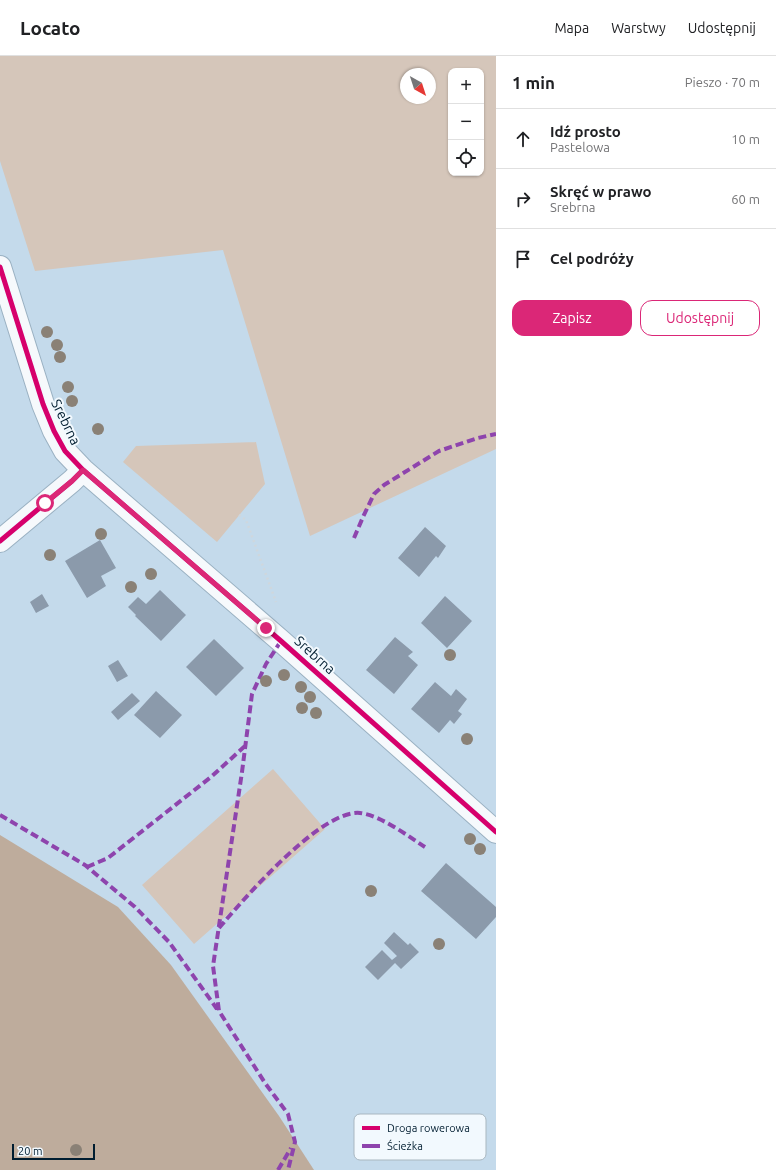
<!DOCTYPE html>
<html lang="pl">
<head>
<meta charset="utf-8">
<style>
  :root { --surface:#fff; --page:#f2f2f2; --text:#202124; --muted:#757577; --line:#e0e0e0; --accent:#db2777 }
  body { margin:0; font-family:Ubuntu,sans-serif; background:var(--page); color:var(--text) }
  .controls { position:absolute; right:12px; top:12px; display:grid; overflow:hidden; border-radius:8px; box-shadow:0 1px 3px #0004 }
  .controls button { width:36px; height:36px; display:grid; place-items:center; padding:0; border:0; border-bottom:1px solid var(--line); background:var(--surface); color:var(--text); font:20px sans-serif }
  .compass { position:absolute; left:400px; top:12px; width:36px; height:36px; border-radius:50%; background:var(--surface); box-shadow:0 1px 3px #0004; rotate:141deg }
  .scale { position:absolute; left:12px; bottom:10px; width:83px; box-sizing:border-box; padding-left:4px; border:2px solid #001d30; border-top:0; font-size:11px; line-height:14px; white-space:nowrap; color:#001d30; -webkit-text-stroke:3px #f2f9fe; paint-order:stroke }
  .stop { position:absolute; width:12px; height:12px; margin:-9px; border:3px solid #db2777; border-radius:50%; background:#fff }
  .stop.end { background:#db2777; border-color:#fff; box-shadow:0 1px 4px #0008 }
  .list { margin:0; padding:0; list-style:none }
  h2 { display:flex; justify-content:space-between; align-items:center; height:52px; margin:0; padding:0 16px; font-size:17px }
  h2 small { font-size:13px; font-weight:400; color:var(--muted) }
  .list li { display:grid; grid-template-columns:26px 1fr auto; gap:12px; align-items:center; box-sizing:border-box; height:60px; padding:0 16px; border-top:1px solid var(--line) }
  .list b { display:block; font-size:15px; white-space:nowrap }
  .list p { margin:0; font-size:13px; white-space:nowrap; color:var(--muted) }
  .list em { font-size:13px; font-style:normal; color:var(--muted) }
  .actions { display:flex; gap:8px; padding:12px 16px }
  .actions a { flex:1; padding:9px 0; border:1px solid var(--accent); border-radius:12px; text-align:center; font-size:14px; color:var(--accent) }
  .actions .main { background:var(--accent); color:#fff }
  .icon { flex:none; width:22px; height:22px; fill:none; stroke:currentColor; stroke-width:2; stroke-linecap:round; stroke-linejoin:round }
  .map { position:relative; flex:none; width:496px; height:1114px; overflow:hidden }
  header { display:flex; align-items:center; gap:24px; box-sizing:border-box; height:56px; padding:0 20px; background:var(--surface); border-bottom:1px solid var(--line) }
  header strong { font-size:19px }
  nav { display:flex; gap:22px; margin-inline-start:auto; font-size:14px }
  main { display:flex }
  aside { flex:1; background:var(--surface) }
  .map>svg:first-child { display:block }
  .green { fill:#d5c6ba; fill-rule:evenodd }
  .forest { fill:#beac9c }
  .building { fill:#8b9aab }
  .lines { fill:none; stroke-linecap:round; stroke-linejoin:round }
  .street-casing { stroke:#9ab1c2; stroke-width:24 }
  .path { stroke:#cfd7dd; stroke-width:2.5; stroke-dasharray:2 3; stroke-linecap:butt }
  .street { stroke:#f6f9fc; stroke-width:22 }
  .quiet { stroke:#8e44ad; stroke-width:4; stroke-dasharray:8 4; stroke-linecap:butt }
  .cycleway-casing { stroke:#f2f9fe; stroke-width:8 }
  .cycleway { stroke:#d6006c; stroke-width:5 }
  .tree { fill:#8a8176 }
  .route { stroke:#db2777; stroke-width:5 }
  .labels { text-anchor:middle; stroke-width:4; stroke-linejoin:round; paint-order:stroke }
  .street-label { font-size:14px; fill:#001d30; stroke:#f2f9fe }
  .key { fill:#f2f9fe; stroke:#a9b7c0; stroke-width:1 }
  .key-label { font-size:11px; fill:#001d30 }
</style>
</head>
<body>
<header>
<strong>Locato</strong>
<nav><a>Mapa</a><a>Warstwy</a><a>Udostępnij</a></nav>
</header>
<main>
<div class="map">
<svg width="496" height="1114" viewBox="0 0 496 1114">
  <rect width="100%" height="100%" fill="#c4daeb"/>
  <path class="green" d="M0 0H496V393L310 480 223 194 35 215 0 105ZM451 15H481V117H451ZM406 18H430V42H406Z
    M256 386 265 428 217 486 123 406 136 390Z
    M273 713 325 773 194 888 142 829Z"/>
  <path class="forest" d="M0 779 118 851 171 909 279 1060 314 1114H0Z"/>
  <path class="building" d="M425 471 446 490 438 502 436 500 419 521 398 502Z
    M100 484 116 512 101 520 106 530 87 542 65 505Z
    M160 534 186 559 161 585 135 560 136 559 128 551 138 541 146 548Z
    M42 538 49 550 36 557 30 546Z
    M445 540 472 565 447 592 421 567Z
    M395 581 413 596 408 600 418 609 394 638 366 614Z
    M214 583 244 612 216 640 186 611Z
    M118 604 128 620 117 626 108 610Z
    M435 626 451 640 456 633 467 643 458 655 462 658 454 668 450 664 439 677 411 653Z
    M156 635 182 659 160 682 134 659Z
    M132 637 140 645 118 664 111 656Z
    M446 807 496 851V861L476 883 421 835Z
    M394 876 408 889 410 887 419 896 401 913 395 907 378 924 365 911 382 894 392 904 397 900 384 887Z"/>
  <g class="lines">
    <g class="street-casing">
      <path id="street" d="M0 211 43 348 54 375 65 395 83 414 281 585 496 776
        M0 485 72 425 83 414"/>
    </g>
    <path class="path" d="M239 459 246 464 276 546"/>
    <use href="#street" class="street"/>
    <path class="quiet" d="M354 482 363 461 374 438 384 429 439 395 478 382 496 378
      M281 585 266 608 252 638 242 716 213 910 219 955 265 1027 288 1058 295 1086 288 1114
      M0 759 85 809 135 851 169 886 217 953
      M87 811 108 802 211 721 245 690
      M219 872C243 844 321 753 360 757 380 759 408 780 425 791
      M278 1114 291 1092"/>
    <g class="cycleway-casing">
      <path id="cycleway" d="M0 211 43 348 54 375 65 395 83 414 281 585 496 776
        M0 485 72 425 83 414"/>
    </g>
    <use href="#cycleway" class="cycleway"/>
  </g>
  <g class="tree">
    <circle cx="47" cy="276" r="6"/>
    <circle cx="57" cy="289" r="6"/>
    <circle cx="60" cy="301" r="6"/>
    <circle cx="68" cy="331" r="6"/>
    <circle cx="72" cy="345" r="6"/>
    <circle cx="98" cy="373" r="6"/>
    <circle cx="101" cy="478" r="6"/>
    <circle cx="50" cy="499" r="6"/>
    <circle cx="151" cy="518" r="6"/>
    <circle cx="131" cy="531" r="6"/>
    <circle cx="450" cy="599" r="6"/>
    <circle cx="284" cy="619" r="6"/>
    <circle cx="266" cy="625" r="6"/>
    <circle cx="301" cy="631" r="6"/>
    <circle cx="310" cy="641" r="6"/>
    <circle cx="302" cy="652" r="6"/>
    <circle cx="316" cy="657" r="6"/>
    <circle cx="467" cy="683" r="6"/>
    <circle cx="470" cy="783" r="6"/>
    <circle cx="480" cy="793" r="6"/>
    <circle cx="371" cy="835" r="6"/>
    <circle cx="439" cy="888" r="6"/>
    <circle cx="76" cy="1094" r="6"/>
  </g>
  <g class="lines">
    <path class="route" d="M45 447 72 425 83 414 266 572"/>
  </g>
  <g class="labels">
    <g class="street-label">
      <text transform="translate(66 366) rotate(64)" y="5">Srebrna</text>
      <text transform="translate(315 599) rotate(42)" y="5">Srebrna</text>
    </g>
  </g>
  <rect x="354" y="1058" width="132" height="46" rx="6" class="key"/>
  <rect x="362" y="1070" width="18" height="4" fill="#d6006c"/>
  <rect x="362" y="1088" width="18" height="4" fill="#8e44ad"/>
  <g class="key-label">
    <text x="387" y="1076">Droga rowerowa</text>
    <text x="387" y="1094">Ścieżka</text>
  </g>
</svg>
<div class="controls">
<button>+</button>
<button>−</button>
<button><svg class="icon" aria-label="locate" viewBox="0 0 24 24"><circle cx="12" cy="12" r="6"/><path d="M12 2v4M12 18v4M2 12h4M18 12h4"/></svg></button>
</div>
<svg class="compass" viewBox="-18 -18 36 36"><path d="M0-13l5 13h-10z" fill="#e53935"/><path d="M0 13l5-13h-10z" fill="#757577"/></svg>
<div class="scale">20 m</div>
<div class="stop" style="left:45px;top:447px"></div>
<div class="stop end" style="left:266px;top:572px"></div>
</div>
<aside>
<h2>1 min<small>Pieszo · 70 m</small></h2>
<ul class="list">
<li><svg class="icon" aria-label="ahead" viewBox="0 0 24 24"><path d="M12 20V5M6 11l6-6 6 6"/></svg><div><b>Idź prosto</b><p>Pastelowa</p></div><em>10 m</em></li>
<li><svg class="icon" aria-label="right" viewBox="0 0 24 24"><path d="M7 20v-9h11M14 6l5 5-5 5"/></svg><div><b>Skręć w prawo</b><p>Srebrna</p></div><em>60 m</em></li>
<li><svg class="icon" aria-label="arrive" viewBox="0 0 24 24"><path d="M6 21V4h12l-3 4 3 4H6"/></svg><div><b>Cel podróży</b></div></li>
</ul>
<div class="actions"><a class="main">Zapisz</a><a>Udostępnij</a></div>
</aside>
</main>
</body>
</html>
